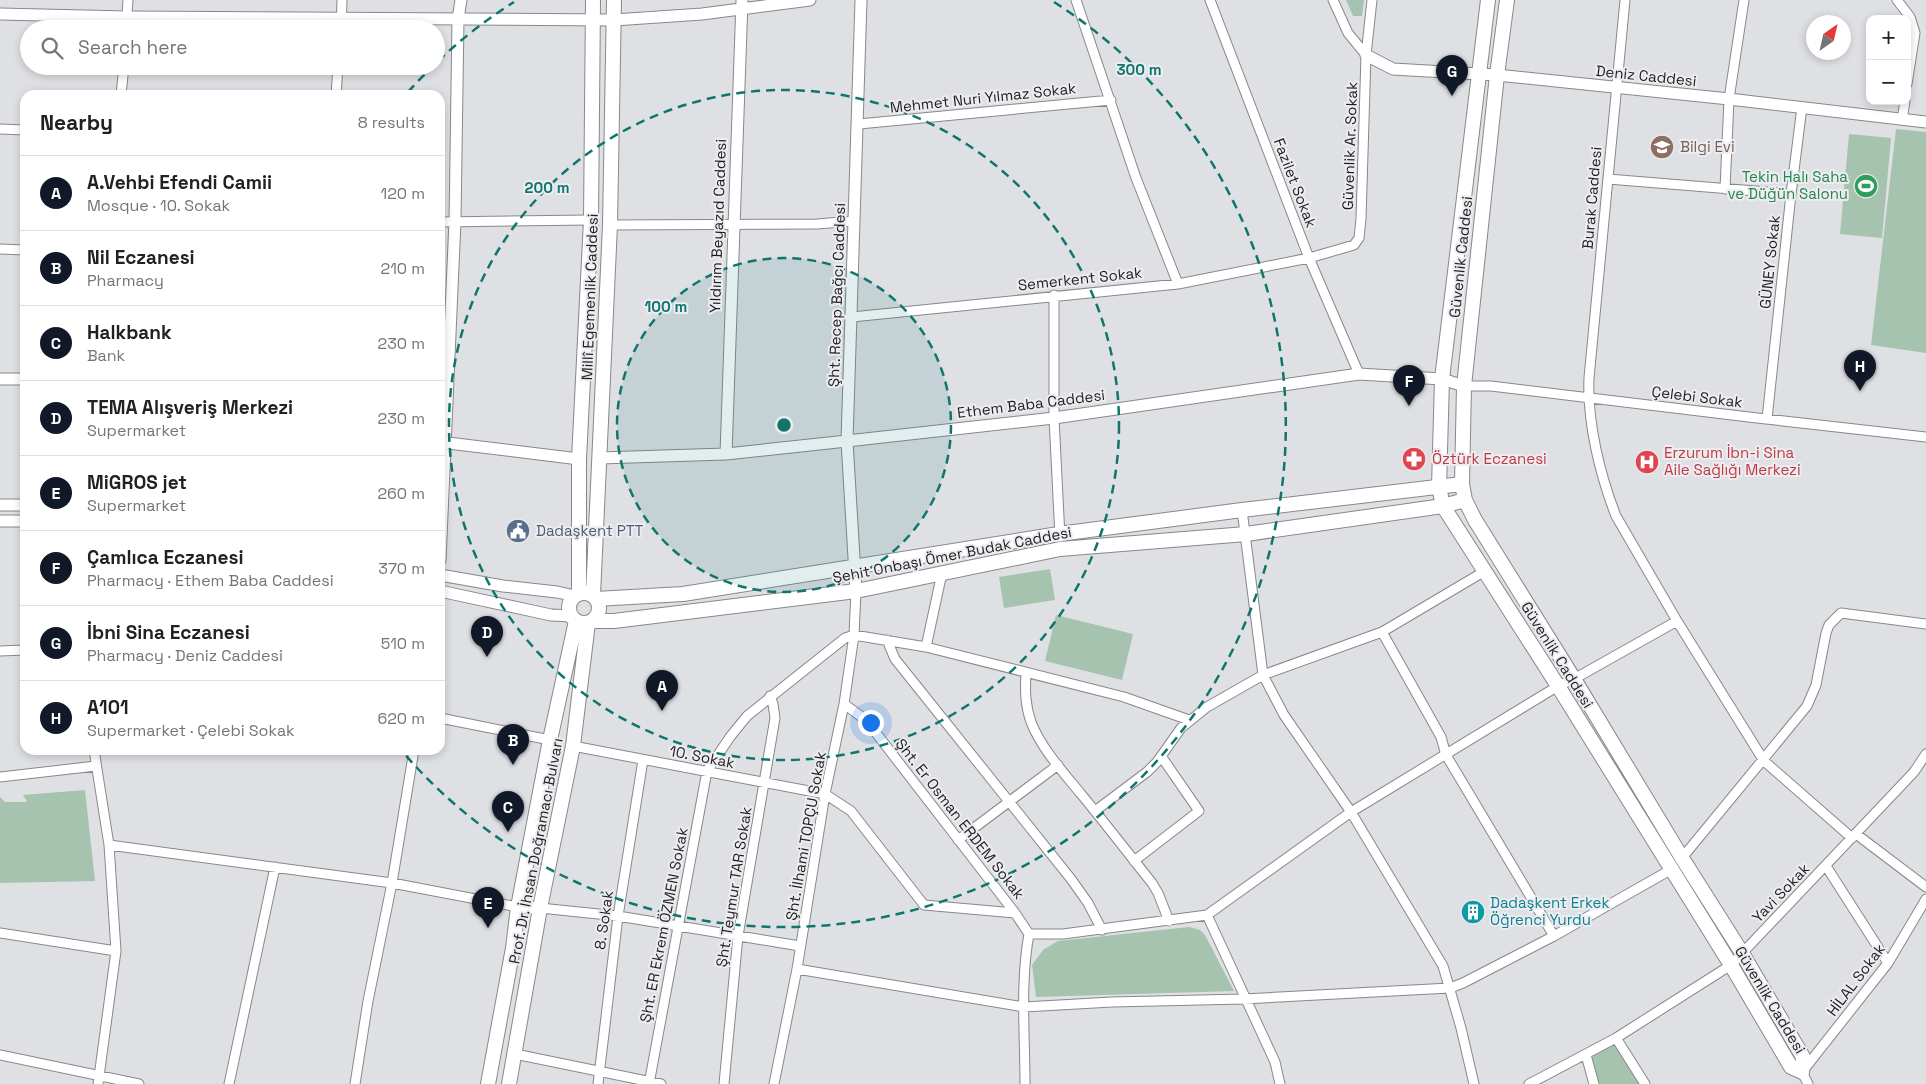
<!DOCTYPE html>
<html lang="en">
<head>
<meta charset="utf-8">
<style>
  :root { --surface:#fff; --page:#f2f2f2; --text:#202124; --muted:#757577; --line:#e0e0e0; --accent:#111827 }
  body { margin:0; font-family:"Space Grotesk",sans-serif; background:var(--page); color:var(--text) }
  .controls { position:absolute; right:15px; top:15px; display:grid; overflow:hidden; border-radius:10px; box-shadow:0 2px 8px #0003 }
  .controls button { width:45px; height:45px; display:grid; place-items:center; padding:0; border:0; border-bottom:1px solid var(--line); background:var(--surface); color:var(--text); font:25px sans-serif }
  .compass { position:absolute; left:1806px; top:15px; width:45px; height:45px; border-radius:50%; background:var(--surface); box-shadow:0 2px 8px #0003; rotate:34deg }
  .you { position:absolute; left:870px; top:722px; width:18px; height:18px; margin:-12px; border:4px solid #fff; border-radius:50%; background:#1a73e8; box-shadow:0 0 0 8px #1a73e833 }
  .badge { display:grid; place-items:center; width:32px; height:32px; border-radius:50%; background:var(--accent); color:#fff; font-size:16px; font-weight:700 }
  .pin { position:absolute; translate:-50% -41px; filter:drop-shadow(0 1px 2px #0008) }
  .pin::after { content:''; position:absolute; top:26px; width:18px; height:15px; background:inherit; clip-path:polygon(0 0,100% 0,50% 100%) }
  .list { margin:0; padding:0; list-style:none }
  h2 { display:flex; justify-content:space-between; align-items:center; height:65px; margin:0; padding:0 20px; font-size:21px }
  h2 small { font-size:16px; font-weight:400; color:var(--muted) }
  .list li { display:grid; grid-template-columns:32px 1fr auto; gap:15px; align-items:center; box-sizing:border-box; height:75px; padding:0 20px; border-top:1px solid var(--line) }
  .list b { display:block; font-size:19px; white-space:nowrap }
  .list p { margin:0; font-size:16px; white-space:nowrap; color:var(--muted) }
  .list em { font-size:16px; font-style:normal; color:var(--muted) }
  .icon { flex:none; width:28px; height:28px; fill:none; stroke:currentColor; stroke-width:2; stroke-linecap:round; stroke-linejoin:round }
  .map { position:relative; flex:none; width:1926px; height:1084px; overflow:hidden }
  .search { position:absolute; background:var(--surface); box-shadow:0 2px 8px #0003; left:20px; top:20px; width:425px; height:55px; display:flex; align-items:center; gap:12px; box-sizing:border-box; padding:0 18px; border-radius:28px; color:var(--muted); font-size:19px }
  .panel { position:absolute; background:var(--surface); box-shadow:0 2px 8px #0003; left:20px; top:90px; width:425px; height:665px; border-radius:15px }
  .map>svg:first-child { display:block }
  .green { fill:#a5c3ae }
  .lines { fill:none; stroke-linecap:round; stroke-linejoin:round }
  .minor-casing { stroke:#88888b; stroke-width:11 }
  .tertiary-casing { stroke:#88888b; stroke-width:13 }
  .primary-casing { stroke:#88888b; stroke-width:16 }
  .minor { stroke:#fff; stroke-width:9 }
  .tertiary { stroke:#fff; stroke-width:11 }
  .primary { stroke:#fff; stroke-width:14 }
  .ring { fill:none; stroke:#0f766e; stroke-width:2.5; stroke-dasharray:9 6 }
  .labels { text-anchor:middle; stroke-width:4; stroke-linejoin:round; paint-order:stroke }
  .street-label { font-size:15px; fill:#1f1f20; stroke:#ededf1 }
  .education-label { font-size:15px; fill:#785e54; stroke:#ededf1; text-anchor:start }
  .leisure-label { font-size:15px; fill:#27864d; stroke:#ededf1; text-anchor:end }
  .health-label { font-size:15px; fill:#be3a42; stroke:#ededf1; text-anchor:start }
  .service-label { font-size:15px; fill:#4e5e75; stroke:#ededf1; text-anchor:start }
  .culture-label { font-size:15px; fill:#0d838f; stroke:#ededf1; text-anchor:start }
  .centre { fill:#0f766e; stroke:#ededf1; stroke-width:2.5 }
  .ring-label { font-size:15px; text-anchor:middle; font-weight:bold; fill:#0f766e; stroke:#ededf1; stroke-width:4; stroke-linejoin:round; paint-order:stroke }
</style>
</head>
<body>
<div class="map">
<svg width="1926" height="1084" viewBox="0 0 1926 1084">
  <rect width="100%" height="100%" fill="#dfe0e4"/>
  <path class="green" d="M1346 0H1364L1362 16H1353Z
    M1896 129 1926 132V353L1871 345Z
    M1849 134 1891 138 1882 238 1840 234Z
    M1050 569 1055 600 1004 608 999 577Z
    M1056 615 1133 634 1122 680 1045 661Z
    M85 790 95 881 0 883V797L5 802H27L23 795Z
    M1189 927 1200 930 1205 935 1234 991 1036 997 1032 965 1043 950 1058 941Z
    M1616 1038 1645 1084H1594L1586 1055Z"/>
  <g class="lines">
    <g class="minor-casing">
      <path id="minor" d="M1076 0 1136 178 1178 284
        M1210 0 1309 258 1359 374
        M1333 0 1348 33 1366 55
        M1897 0 1910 17 1915 33 1907 84
        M126 29 128 0
        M341 29 342 0
        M121 95 124 66
        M336 95 338 66
        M1902 120 1905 101
        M859 124 1111 100
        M0 129 25 130
        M1608 179 1791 194
        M1725 189 1729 99 1744 0
        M440 222 591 220
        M610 225 817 224 853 221
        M0 249 25 250
        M1054 295V418L1060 537
        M852 317 1178 284 1309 258 1354 245 1359 238 1361 219 1366 55 1372 0
        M1464 386H1491L1757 418 1926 437
        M1767 419 1791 194 1802 107
        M1242 510 1263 675 1284 715 1351 812 1443 966 1461 1028 1474 1084
        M1677 621 1764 761 1852 838
        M1382 632 1441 737 1446 755 1554 936
        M887 640 895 659 1071 879 1088 903 1102 930
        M926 647 942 573
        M0 651 25 650
        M1026 673C1025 690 1025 705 1031 722 1041 748 1063 772 1081 794 1105 823 1128 853 1152 883L1158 893 1169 921
        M844 704 866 720 1015 913 1029 934
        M440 718 550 740
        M573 746 825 794 851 811 924 905 1015 913
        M94 750 109 845 116 951 98 1084
        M0 777 96 766
        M1095 811 1147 772 1157 762 1181 728 1207 707 1263 675 1382 632 1485 571
        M1856 834 1926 887
        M958 840 1058 765
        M109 845 392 883 518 907
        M1682 858 1807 706 1816 685 1826 633 1829 625 1841 613 1926 624
        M1134 861 1199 811 1161 756
        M1826 866 1888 963
        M540 908 618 916 800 946
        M1207 915 1275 1062 1280 1084
        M0 933 116 951
        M1029 934H1063L1207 915 1351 812 1558 686 1574 679 1677 621 1616 516C1600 475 1587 422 1589 378L1625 0
        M797 969 1024 1007 1112 1002 1244 999 1450 988 1463 983 1554 936 1672 869
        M1616 1038 1645 1084
        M515 1054 661 1084
        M0 1055 139 1084
        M1586 1055 1594 1084
        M229 1084 275 867
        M355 1084 368 1001 392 883 414 750
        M598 1084 618 916 643 760
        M649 1084 707 771 730 737 747 716 845 638 854 635 926 647 1124 697 1189 720
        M724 1084 738 936 775 718 773 704 770 696
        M774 1084 797 969 825 794 844 704 854 635 856 591
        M1025 1084C1025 1035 1020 983 1029 934
        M1529 1084 1616 1038 1731 965 1914 772 1926 754
        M1808 1084 1802 1072 1888 963 1926 899"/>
    </g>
    <g class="tertiary-casing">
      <path id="tertiary" d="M0 14 127 17 614 20 702 14 810 0
        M1366 55 1393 69 1497 75 1729 99 1926 122
        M0 379H25
        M440 442 579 459
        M726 454 742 1
        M600 458 726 454 847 441 1054 418 1359 374 1442 379 1464 386
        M0 505H25
        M0 521H25
        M440 560 455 221 458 19 461 0
        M440 575 503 586 557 592 575 596
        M440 591 551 615 572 616
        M856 591 847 441 861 0
        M518 907 540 908"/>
    </g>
    <g class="primary-casing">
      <path id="primary" d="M1488 0 1442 379 1439 487 1443 506 1558 686 1731 965 1791 1067 1802 1072 1803 1057 1742 953 1682 858 1574 679 1475 520 1465 500 1462 484 1464 386 1497 75 1507 0
        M569 608a15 15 0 1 1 30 0a15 15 0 1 1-30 0Z
        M579 594V459L591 220 593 0
        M593 595 610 225 614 0
        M596 599 683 594 1059 534 1242 510 1462 484
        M593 621H614L856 591 1060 549 1246 534 1443 506 1465 500
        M488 1084 513 948 518 907 550 740 576 621
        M509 1084 540 908 573 746 588 623"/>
    </g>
    <use href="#minor" class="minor"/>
    <use href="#tertiary" class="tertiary"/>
    <use href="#primary" class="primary"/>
  </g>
  <circle cx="784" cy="425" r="167" fill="#0f766e" fill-opacity=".12"/>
  <g class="ring">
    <circle cx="784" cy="425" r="167"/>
    <circle cx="784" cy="425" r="335"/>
    <path d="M408 92A502 502 0 0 1 432 67M438 61A502 502 0 0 1 514 2M1054 2A502 502 0 1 1 402 751"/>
  </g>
  <defs>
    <g id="school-disc" transform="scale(1.25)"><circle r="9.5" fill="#8d6e63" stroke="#ededf1"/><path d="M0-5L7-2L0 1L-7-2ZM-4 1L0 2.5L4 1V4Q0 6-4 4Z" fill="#fff"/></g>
    <g id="stadium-disc" transform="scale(1.25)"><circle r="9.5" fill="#2e9e5b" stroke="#ededf1"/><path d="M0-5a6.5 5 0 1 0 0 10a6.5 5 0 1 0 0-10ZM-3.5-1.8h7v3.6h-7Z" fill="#fff"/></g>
    <g id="pharmacy-disc" transform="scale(1.25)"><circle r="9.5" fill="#e0444e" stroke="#ededf1"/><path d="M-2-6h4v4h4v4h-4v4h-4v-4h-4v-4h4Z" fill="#fff"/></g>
    <g id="hospital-disc" transform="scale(1.25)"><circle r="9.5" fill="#e0444e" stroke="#ededf1"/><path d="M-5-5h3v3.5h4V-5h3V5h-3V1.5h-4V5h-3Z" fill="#fff"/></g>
    <g id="civic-disc" transform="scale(1.25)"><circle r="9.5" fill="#5c6f8a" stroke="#ededf1"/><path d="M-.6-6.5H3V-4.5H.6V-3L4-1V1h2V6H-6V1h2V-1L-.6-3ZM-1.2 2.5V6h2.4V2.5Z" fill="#fff"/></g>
    <g id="building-disc" transform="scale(1.25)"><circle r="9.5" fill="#0f9aa8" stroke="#ededf1"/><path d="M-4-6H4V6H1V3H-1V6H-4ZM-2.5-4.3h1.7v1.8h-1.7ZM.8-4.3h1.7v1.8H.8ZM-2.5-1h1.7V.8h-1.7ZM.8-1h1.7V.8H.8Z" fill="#fff"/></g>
  </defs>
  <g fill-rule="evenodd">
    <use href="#school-disc" x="1662" y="147"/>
    <use href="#stadium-disc" x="1866" y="186"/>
    <use href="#pharmacy-disc" x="1414" y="459"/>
    <use href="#hospital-disc" x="1647" y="462"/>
    <use href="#civic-disc" x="518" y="531"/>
    <use href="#building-disc" x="1473" y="912"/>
  </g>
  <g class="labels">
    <g class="street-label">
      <text transform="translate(1646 76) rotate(6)" y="5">Deniz Caddesi</text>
      <text transform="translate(983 98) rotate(-6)" y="5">Mehmet Nuri Yılmaz Sokak</text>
      <text transform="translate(1350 146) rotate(-88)" y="5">Güvenlik Ar. Sokak</text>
      <text transform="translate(1295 183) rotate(69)" y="5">Fazilet Sokak</text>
      <text transform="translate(1592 198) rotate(-85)" y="5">Burak Caddesi</text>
      <text transform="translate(718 226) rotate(-88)" y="5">Yıldırım Beyazıd Caddesi</text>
      <text transform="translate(1461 257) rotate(-84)" y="5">Güvenlik Caddesi</text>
      <text transform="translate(1770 262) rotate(-84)" y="5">GÜNEY Sokak</text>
      <text transform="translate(1080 279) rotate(-6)" y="5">Semerkent Sokak</text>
      <text transform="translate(837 295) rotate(-88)" y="5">Şht. Recep Bağcı Caddesi</text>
      <text transform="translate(590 297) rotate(-88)" y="5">Millî Egemenlik Caddesi</text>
      <text transform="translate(1697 397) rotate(7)" y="5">Çelebi Sokak</text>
      <text transform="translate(1031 404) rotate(-7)" y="5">Ethem Baba Caddesi</text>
      <text transform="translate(952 555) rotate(-11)" y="5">Şehit Onbaşı Ömer Budak Caddesi</text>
      <text transform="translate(1557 655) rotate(58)" y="5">Güvenlik Caddesi</text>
      <text transform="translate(702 757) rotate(11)" y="5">10. Sokak</text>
      <text transform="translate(960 819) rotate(52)" y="5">Şht. Er Osman ERDEM Sokak</text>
      <text transform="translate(806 836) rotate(-80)" y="5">Şht. İlhami TOPÇU Sokak</text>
      <text transform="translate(536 851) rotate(-79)" y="5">Prof. Dr. İhsan Doğramacı Bulvarı</text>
      <text transform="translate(734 887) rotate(-81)" y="5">Şht. Teymur TAR Sokak</text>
      <text transform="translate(1781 893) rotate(-46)" y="5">Yavi Sokak</text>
      <text transform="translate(604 920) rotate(-82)" y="5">8. Sokak</text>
      <text transform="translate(664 925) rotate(-79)" y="5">Şht. ER Ekrem ÖZMEN Sokak</text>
      <text transform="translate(1856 980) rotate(-53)" y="5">HİLAL Sokak</text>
      <text transform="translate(1770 1000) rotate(59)" y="5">Güvenlik Caddesi</text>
    </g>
    <g class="education-label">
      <text x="1680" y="152">Bilgi Evi</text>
    </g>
    <g class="leisure-label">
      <text x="1848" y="182">Tekin Halı Saha<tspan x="1848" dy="17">ve Düğün Salonu</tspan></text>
    </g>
    <g class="health-label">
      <text x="1664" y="458">Erzurum İbn-i Sina<tspan x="1664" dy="17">Aile Sağlığı Merkezi</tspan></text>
      <text x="1432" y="464">Öztürk Eczanesi</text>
    </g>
    <g class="service-label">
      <text x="536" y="536">Dadaşkent PTT</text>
    </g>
    <g class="culture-label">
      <text x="1490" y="908">Dadaşkent Erkek<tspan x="1490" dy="17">Öğrenci Yurdu</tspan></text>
    </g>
  </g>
  <circle cx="784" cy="425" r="8" class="centre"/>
  <g class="ring-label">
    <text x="1139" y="75">300 m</text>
    <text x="547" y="193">200 m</text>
    <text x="666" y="312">100 m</text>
  </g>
</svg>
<div class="controls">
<button>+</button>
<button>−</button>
</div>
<svg class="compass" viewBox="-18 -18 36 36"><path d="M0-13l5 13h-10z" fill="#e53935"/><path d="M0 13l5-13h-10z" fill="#757577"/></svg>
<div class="you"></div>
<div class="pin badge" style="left:662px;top:711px">A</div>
<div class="pin badge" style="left:513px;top:765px">B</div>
<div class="pin badge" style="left:508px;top:832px">C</div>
<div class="pin badge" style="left:487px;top:657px">D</div>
<div class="pin badge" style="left:488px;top:928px">E</div>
<div class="pin badge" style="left:1409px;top:406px">F</div>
<div class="pin badge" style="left:1452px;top:96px">G</div>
<div class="pin badge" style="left:1860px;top:391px">H</div>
<div class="search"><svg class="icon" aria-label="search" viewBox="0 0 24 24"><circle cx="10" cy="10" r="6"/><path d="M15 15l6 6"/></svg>Search here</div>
<section class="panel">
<h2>Nearby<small>8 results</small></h2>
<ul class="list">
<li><span class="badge">A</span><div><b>A.Vehbi Efendi Camii</b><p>Mosque · 10. Sokak</p></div><em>120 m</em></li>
<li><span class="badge">B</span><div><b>Nil Eczanesi</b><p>Pharmacy</p></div><em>210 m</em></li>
<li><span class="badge">C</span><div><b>Halkbank</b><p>Bank</p></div><em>230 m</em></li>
<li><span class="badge">D</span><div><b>TEMA Alışveriş Merkezi</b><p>Supermarket</p></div><em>230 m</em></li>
<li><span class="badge">E</span><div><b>MiGROS jet</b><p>Supermarket</p></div><em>260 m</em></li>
<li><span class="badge">F</span><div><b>Çamlıca Eczanesi</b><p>Pharmacy · Ethem Baba Caddesi</p></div><em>370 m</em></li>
<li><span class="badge">G</span><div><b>İbni Sina Eczanesi</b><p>Pharmacy · Deniz Caddesi</p></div><em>510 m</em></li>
<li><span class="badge">H</span><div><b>A101</b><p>Supermarket · Çelebi Sokak</p></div><em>620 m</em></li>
</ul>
</section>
</div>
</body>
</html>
